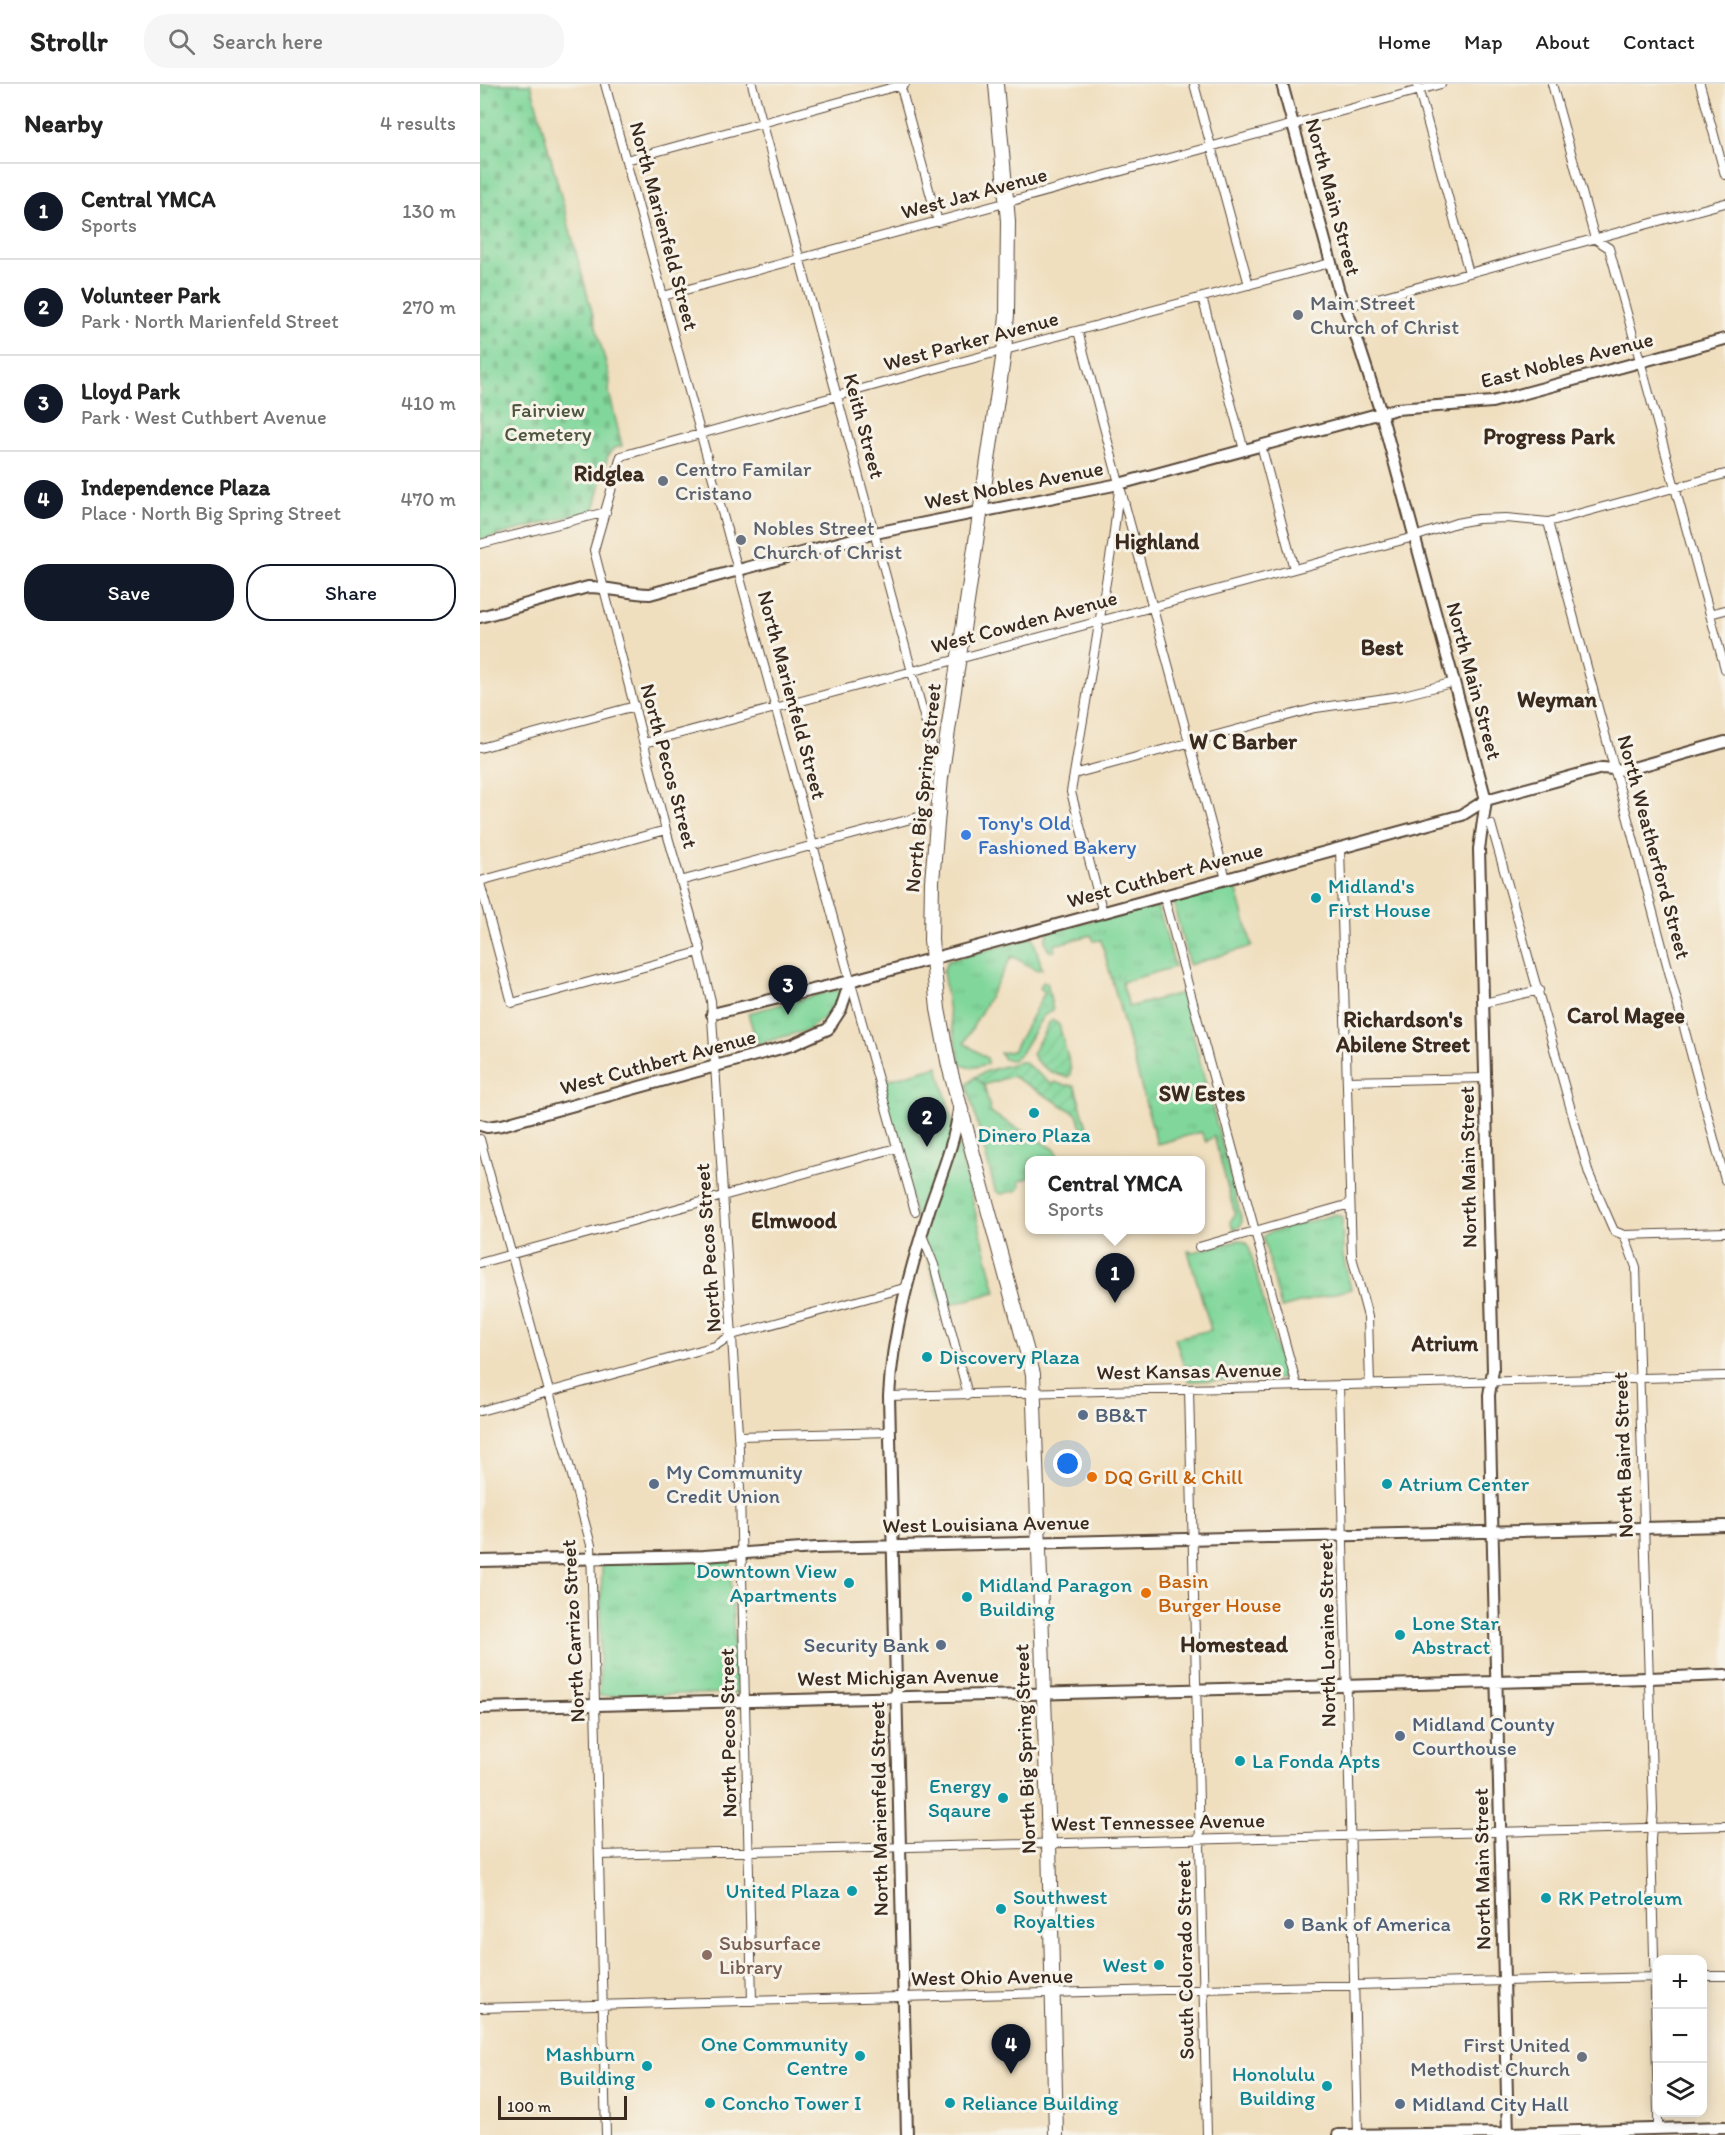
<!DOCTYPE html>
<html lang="en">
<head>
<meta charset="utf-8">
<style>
  :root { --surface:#fff; --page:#f6f6f6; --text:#222; --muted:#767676; --line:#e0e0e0; --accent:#111827 }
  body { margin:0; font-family:Itim,sans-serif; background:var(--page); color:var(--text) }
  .controls { position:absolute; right:18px; bottom:18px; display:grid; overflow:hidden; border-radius:12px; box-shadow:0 3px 15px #0003 }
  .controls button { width:54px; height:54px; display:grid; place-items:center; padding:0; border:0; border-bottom:2px solid var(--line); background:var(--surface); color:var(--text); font:30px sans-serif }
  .scale { position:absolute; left:18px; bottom:15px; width:129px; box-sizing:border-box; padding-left:6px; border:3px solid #3b2a1e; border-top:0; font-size:16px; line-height:21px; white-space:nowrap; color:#3b2a1e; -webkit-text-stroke:4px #f7f3e8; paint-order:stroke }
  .you { position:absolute; left:588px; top:1380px; width:21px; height:21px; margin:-15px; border:4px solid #fff; border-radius:50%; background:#1a73e8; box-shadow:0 0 0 9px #1a73e833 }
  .badge { display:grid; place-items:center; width:39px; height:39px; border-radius:50%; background:var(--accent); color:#fff; font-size:20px; font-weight:700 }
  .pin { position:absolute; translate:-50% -50px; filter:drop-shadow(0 2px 3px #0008) }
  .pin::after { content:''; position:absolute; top:32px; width:21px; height:18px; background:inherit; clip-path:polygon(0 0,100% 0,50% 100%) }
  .popup { position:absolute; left:545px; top:1072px; width:180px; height:78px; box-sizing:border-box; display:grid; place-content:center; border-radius:12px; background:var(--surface); filter:drop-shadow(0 2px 4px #0005); font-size:20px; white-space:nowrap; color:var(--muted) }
  .popup b { font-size:22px; color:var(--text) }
  .popup::after { content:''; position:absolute; left:50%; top:100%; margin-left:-12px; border:12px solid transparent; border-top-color:var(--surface) }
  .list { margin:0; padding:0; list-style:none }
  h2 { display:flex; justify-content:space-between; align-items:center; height:78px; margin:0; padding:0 24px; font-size:26px }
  h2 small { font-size:20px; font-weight:400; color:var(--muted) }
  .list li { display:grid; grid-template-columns:39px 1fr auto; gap:18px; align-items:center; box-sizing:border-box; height:96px; padding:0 24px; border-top:2px solid var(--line) }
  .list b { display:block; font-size:22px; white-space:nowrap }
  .list p { margin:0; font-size:20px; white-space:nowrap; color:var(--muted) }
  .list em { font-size:20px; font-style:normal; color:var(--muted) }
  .actions { display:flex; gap:12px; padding:18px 24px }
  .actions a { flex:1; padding:14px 0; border:2px solid var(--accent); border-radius:24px; text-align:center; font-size:21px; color:var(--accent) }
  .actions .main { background:var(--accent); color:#fff }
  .icon { flex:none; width:33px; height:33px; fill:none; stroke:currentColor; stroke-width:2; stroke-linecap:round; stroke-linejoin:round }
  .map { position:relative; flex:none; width:1245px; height:2051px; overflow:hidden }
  header { display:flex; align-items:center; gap:36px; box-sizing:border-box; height:84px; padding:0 30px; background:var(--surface); border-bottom:2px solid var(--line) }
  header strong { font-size:28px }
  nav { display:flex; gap:33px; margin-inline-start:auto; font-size:21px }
  .search { width:420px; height:54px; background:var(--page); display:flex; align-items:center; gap:15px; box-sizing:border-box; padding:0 21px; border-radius:24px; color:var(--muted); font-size:22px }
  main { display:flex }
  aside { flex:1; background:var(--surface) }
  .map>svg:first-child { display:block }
  .grass { fill:url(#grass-tufts); stroke:#5e805c; stroke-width:1.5 }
  .cemetery { fill:url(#cemetery-stones); stroke:#5e805c; stroke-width:1.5 }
  .garden { fill:url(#garden-furrows); stroke:#5e805c; stroke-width:1.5 }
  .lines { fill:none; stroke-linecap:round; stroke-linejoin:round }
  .street-casing { stroke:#564536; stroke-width:10 }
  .secondary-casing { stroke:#564536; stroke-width:14 }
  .highway-casing { stroke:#564536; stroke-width:16 }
  .street { stroke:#fff; stroke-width:8 }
  .secondary { stroke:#fff; stroke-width:10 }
  .highway { stroke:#fff; stroke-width:14 }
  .worship-dot { fill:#6b7280; stroke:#f7f3e8; stroke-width:2 }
  .shop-dot { fill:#3f7fe0; stroke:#f7f3e8; stroke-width:2 }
  .culture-dot { fill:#0f9aa8; stroke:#f7f3e8; stroke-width:2 }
  .service-dot { fill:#5c6f8a; stroke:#f7f3e8; stroke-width:2 }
  .food-dot { fill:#e8710a; stroke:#f7f3e8; stroke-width:2 }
  .education-dot { fill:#8d6e63; stroke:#f7f3e8; stroke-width:2 }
  .labels { text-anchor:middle; stroke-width:6; stroke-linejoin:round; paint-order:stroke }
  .street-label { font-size:21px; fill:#3b2a1e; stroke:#f7f3e8 }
  .worship-label { font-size:21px; fill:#5b616d; stroke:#f7f3e8; text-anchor:start }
  .park-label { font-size:21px; fill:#4c553d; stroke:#f7f3e8 }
  .shop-label { font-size:21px; fill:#366cbe; stroke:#f7f3e8; text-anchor:start }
  .culture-label { font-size:21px; fill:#0d838f; stroke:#f7f3e8; text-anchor:start }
  .service-label { font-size:21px; fill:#4e5e75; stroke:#f7f3e8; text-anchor:start }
  .food-label { font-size:21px; fill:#c56008; stroke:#f7f3e8; text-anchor:start }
  .education-label { font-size:21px; fill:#785e54; stroke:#f7f3e8; text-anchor:start }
  .neighbourhood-label { font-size:22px; font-weight:bold; fill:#3b2a1e; stroke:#f7f3e8 }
</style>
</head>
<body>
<header>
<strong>Strollr</strong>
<div class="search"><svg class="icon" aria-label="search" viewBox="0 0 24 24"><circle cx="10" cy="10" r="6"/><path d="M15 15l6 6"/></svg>Search here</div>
<nav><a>Home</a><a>Map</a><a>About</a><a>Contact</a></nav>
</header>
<main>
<aside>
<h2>Nearby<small>4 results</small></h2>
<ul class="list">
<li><span class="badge">1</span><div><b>Central YMCA</b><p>Sports</p></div><em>130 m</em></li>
<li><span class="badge">2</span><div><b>Volunteer Park</b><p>Park · North Marienfeld Street</p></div><em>270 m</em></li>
<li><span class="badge">3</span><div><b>Lloyd Park</b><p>Park · West Cuthbert Avenue</p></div><em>410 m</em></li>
<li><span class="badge">4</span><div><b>Independence Plaza</b><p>Place · North Big Spring Street</p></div><em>470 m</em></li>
</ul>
<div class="actions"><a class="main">Save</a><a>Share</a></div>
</aside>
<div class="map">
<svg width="1245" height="2051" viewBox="0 0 1245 2051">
  <defs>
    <pattern id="grass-tufts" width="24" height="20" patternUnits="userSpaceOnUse" patternTransform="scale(1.5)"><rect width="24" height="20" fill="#81d79b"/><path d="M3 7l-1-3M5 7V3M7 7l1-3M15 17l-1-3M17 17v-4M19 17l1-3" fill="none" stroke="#70b985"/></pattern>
    <pattern id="cemetery-stones" width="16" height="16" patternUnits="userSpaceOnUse" patternTransform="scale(1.5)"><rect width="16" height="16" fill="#81d79b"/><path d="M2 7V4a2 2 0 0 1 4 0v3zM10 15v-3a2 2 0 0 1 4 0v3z" fill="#70b985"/></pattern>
    <pattern id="garden-furrows" width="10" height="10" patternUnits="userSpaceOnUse" patternTransform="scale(1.5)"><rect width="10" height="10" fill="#81d79b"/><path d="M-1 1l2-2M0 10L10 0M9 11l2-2" fill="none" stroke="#70b985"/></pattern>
  </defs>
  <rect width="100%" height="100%" fill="#f7f3e8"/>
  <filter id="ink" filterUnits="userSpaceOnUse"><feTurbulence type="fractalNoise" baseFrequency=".0167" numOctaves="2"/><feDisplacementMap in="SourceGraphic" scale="12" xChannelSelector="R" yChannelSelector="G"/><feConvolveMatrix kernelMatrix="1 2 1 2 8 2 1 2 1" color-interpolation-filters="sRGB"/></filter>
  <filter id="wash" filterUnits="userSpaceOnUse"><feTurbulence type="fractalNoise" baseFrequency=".008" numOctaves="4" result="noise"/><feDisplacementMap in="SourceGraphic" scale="24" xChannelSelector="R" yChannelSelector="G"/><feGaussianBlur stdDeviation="1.35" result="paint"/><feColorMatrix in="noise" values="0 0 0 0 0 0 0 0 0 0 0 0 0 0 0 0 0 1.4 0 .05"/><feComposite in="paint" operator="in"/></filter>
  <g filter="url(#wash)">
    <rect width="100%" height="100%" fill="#f0dfbf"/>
    <path class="grass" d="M755 799 772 862 709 881 693 818 695 815Z
      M675 821 680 829 695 883 642 898 649 923 702 909 762 1137 761 1141 756 1145 753 1144 750 1138 755 1130 734 1052 726 1058 721 1048 677 1060 621 856 614 857 611 851 574 861 575 866 572 868 568 866 565 856 568 848Z
      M553 853 562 885 556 886 532 872 484 959 507 974 508 978 506 980C496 983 488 987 480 978L469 929 463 887 468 877Z
      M563 898H567L573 926 563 932 541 969 533 976 524 975 520 969 533 967 565 908 560 904Z
      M360 905 361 912 345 933 328 946 277 960 268 929Z
      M458 982 516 1208 462 1223 397 999Z
      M495 993 504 1001 511 1029 576 1066 578 1076H550L549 1094 539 1097 540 1102 538 1106 521 1110 515 1106 487 1001Z
      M856 1130 862 1133 863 1172 871 1205 801 1224 783 1153 788 1149Z
      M759 1156 765 1158 769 1163 804 1293 800 1295 709 1297 695 1254 731 1246 708 1167 714 1168Z
      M250 1475 257 1609 119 1612 122 1479Z"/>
    <path class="cemetery" d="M0 0H51L130 295 129 308 142 362 134 364 128 371 114 426 0 456Z"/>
    <path class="garden" d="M573 936 579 941 591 985 590 991 588 993C576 992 556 981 552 970L569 939Z
      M539 978H544L571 1000 576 998C583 1003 589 999 595 1003L607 1043 603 1050 597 1030 532 992 504 1001 495 993 507 987Z"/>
  </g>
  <g filter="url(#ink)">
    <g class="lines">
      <g class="street-casing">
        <path id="street" d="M125 0 367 885 435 1127
          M272 0 459 687
          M420 0 458 138
          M714 0 769 201
          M937 0 989 189
          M1072 0 1115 155 1129 164 1245 585
          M1220 0 1245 91
          M146 76 425 0
          M183 212 961 0
          M722 213 764 366
          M865 223 1245 119
          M598 247 746 795
          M781 361 814 485
          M1068 438 1245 1096
          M0 460 126 428
          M1230 530 1245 526
          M164 659 934 453 976 439 998 435 1026 434 1068 438 1245 390
          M0 664 155 622
          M594 690 836 624 920 612 975 598
          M1011 740 1109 1090 1134 1147 1144 1151 1156 1183 1173 1726 1171 1756 1178 2027
          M860 764 872 1173 888 1233 890 1301
          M0 797 186 746
          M200 797 457 728
          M0 799 32 919 219 868
          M684 812 817 1302
          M623 829 591 708 633 456 639 406
          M1004 919 1059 906
          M867 997 1005 994
          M0 1055 111 1461 126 2051
          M442 1151 454 1181 488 1311
          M1144 1151 1245 1148
          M719 1163 870 1120
          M0 1179 416 1064
          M240 1239 252 1251 428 1203
          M859 1301 878 2051
          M709 1305 727 2051
          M409 1312 1245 1292
          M0 1327 235 1262 252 1251
          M258 1352 410 1348
          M120 1771 1245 1742
          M1222 1892H1245
          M272 1917 259 1365 231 917 219 868 221 866 186 746 114 466 141 372 450 286 850 179
          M0 1924 1177 1893
          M1178 2028V2045"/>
      </g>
      <g class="secondary-casing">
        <path id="secondary" d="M802 0 859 208 871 237 901 329 1006 716 999 765 1013 1286 1009 1311 1028 2051
          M0 533 108 503C129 503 148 510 170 510L395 449 639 400 916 325 1012 318 1245 255
          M232 930 370 897 982 731 1006 716 1122 684 1146 686 1245 658
          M0 1041 7 1043 22 1041 312 961 348 945 361 925 370 897
          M0 1477 224 1472 336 1464 1245 1442
          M0 1624 1169 1594 1245 1591
          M427 2051 409 1312C412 1249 431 1183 450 1123 461 1091 474 1060 479 1026
          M858 2051 1028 2049 1245 2043"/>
      </g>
      <g class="highway-casing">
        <path id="highway" d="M516 0 528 137 527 230 524 268 461 694 452 797 451 856 458 925 469 982 553 1290 569 1759 576 2051"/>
      </g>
      <use href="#street" class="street"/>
      <use href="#secondary" class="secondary"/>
      <use href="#highway" class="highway"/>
    </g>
  </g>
  <g class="worship-dot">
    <circle cx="818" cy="231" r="6"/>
    <circle cx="183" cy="397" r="6"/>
    <circle cx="261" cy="456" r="6"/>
    <circle cx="1102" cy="1973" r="6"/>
  </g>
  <circle class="shop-dot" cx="486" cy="751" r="6"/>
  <g class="culture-dot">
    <circle cx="836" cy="814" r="6"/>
    <circle cx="554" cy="1029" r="6"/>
    <circle cx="447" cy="1273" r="6"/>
    <circle cx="907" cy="1400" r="6"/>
    <circle cx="369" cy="1499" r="6"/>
    <circle cx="487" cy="1513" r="6"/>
    <circle cx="920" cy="1551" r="6"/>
    <circle cx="760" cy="1677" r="6"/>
    <circle cx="523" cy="1714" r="6"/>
    <circle cx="372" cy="1807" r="6"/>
    <circle cx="1066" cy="1814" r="6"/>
    <circle cx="521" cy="1825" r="6"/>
    <circle cx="679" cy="1881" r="6"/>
    <circle cx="380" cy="1972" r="6"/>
    <circle cx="167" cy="1982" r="6"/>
    <circle cx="847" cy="2002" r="6"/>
    <circle cx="230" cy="2019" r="6"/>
    <circle cx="470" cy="2019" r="6"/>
  </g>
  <g class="service-dot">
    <circle cx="603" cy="1331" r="6"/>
    <circle cx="174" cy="1400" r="6"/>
    <circle cx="461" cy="1561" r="6"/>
    <circle cx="920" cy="1652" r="6"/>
    <circle cx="809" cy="1840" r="6"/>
    <circle cx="920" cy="2020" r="6"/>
  </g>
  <g class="food-dot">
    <circle cx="612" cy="1393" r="6"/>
    <circle cx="666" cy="1509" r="6"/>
  </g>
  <circle class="education-dot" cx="227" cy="1871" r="6"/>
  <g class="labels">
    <g class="street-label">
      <text transform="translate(494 109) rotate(-15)" y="7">West Jax Avenue</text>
      <text transform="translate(853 113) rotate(75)" y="7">North Main Street</text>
      <text transform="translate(184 142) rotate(75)" y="7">North Marienfeld Street</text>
      <text transform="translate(491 257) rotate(-15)" y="7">West Parker Avenue</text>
      <text transform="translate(1087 276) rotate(-14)" y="7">East Nobles Avenue</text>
      <text transform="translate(384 342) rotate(75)" y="7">Keith Street</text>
      <text transform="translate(534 401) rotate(-11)" y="7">West Nobles Avenue</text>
      <text transform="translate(544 538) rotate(-15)" y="7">West Cowden Avenue</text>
      <text transform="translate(994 597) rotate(75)" y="7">North Main Street</text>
      <text transform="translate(312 611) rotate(75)" y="7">North Marienfeld Street</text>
      <text transform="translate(189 682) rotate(75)" y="7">North Pecos Street</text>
      <text transform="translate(443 704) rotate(-84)" y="7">North Big Spring Street</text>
      <text transform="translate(1174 763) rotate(75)" y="7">North Weatherford Street</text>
      <text transform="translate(685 791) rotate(-15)" y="7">West Cuthbert Avenue</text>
      <text transform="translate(178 978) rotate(-15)" y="7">West Cuthbert Avenue</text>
      <text transform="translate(988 1083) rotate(-91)" y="7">North Main Street</text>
      <text transform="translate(228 1164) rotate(-94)" y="7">North Pecos Street</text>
      <text transform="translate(709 1287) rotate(-1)" y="7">West Kansas Avenue</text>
      <text transform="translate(1143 1371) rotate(-92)" y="7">North Baird Street</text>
      <text transform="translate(506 1440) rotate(-1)" y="7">West Louisiana Avenue</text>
      <text transform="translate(93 1547) rotate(-93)" y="7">North Carrizo Street</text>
      <text transform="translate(847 1551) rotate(-91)" y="7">North Loraine Street</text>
      <text transform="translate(418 1593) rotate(-1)" y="7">West Michigan Avenue</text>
      <text transform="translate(248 1649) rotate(-91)" y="7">North Pecos Street</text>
      <text transform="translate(545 1665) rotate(-92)" y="7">North Big Spring Street</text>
      <text transform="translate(399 1725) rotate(-91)" y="7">North Marienfeld Street</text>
      <text transform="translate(678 1738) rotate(-1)" y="7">West Tennessee Avenue</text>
      <text transform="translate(1002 1785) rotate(-91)" y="7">North Main Street</text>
      <text transform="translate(705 1876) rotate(-91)" y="7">South Colorado Street</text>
      <text transform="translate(512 1893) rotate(-1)" y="7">West Ohio Avenue</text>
    </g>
    <g class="worship-label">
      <text x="830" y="226">Main Street<tspan x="830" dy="24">Church of Christ</tspan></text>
      <text x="195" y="392">Centro Familar<tspan x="195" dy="24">Cristano</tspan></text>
      <text x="273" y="451">Nobles Street<tspan x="273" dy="24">Church of Christ</tspan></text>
      <text x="1090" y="1968" text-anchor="end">First United<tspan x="1090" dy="24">Methodist Church</tspan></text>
    </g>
    <g class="park-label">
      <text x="68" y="333">Fairview<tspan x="68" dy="24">Cemetery</tspan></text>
    </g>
    <g class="shop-label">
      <text x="498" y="746">Tony's Old<tspan x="498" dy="24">Fashioned Bakery</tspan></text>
    </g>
    <g class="culture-label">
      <text x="848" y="809">Midland's<tspan x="848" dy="24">First House</tspan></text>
      <text x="554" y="1058" text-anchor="middle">Dinero Plaza</text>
      <text x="459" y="1280">Discovery Plaza</text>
      <text x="919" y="1407">Atrium Center</text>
      <text x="357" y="1494" text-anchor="end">Downtown View<tspan x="357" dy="24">Apartments</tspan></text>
      <text x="499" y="1508">Midland Paragon<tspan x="499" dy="24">Building</tspan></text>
      <text x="932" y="1546">Lone Star<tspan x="932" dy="24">Abstract</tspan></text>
      <text x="772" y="1684">La Fonda Apts</text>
      <text x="511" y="1709" text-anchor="end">Energy<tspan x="511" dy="24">Sqaure</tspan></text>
      <text x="360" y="1814" text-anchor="end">United Plaza</text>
      <text x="533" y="1820">Southwest<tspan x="533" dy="24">Royalties</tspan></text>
      <text x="1078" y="1821">RK Petroleum</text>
      <text x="667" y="1888" text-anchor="end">West</text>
      <text x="368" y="1967" text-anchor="end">One Community<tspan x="368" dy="24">Centre</tspan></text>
      <text x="155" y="1977" text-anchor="end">Mashburn<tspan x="155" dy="24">Building</tspan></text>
      <text x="835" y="1997" text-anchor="end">Honolulu<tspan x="835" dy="24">Building</tspan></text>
      <text x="242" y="2026">Concho Tower I</text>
      <text x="482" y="2026">Reliance Building</text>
    </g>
    <g class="service-label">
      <text x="615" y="1338">BB&amp;T</text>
      <text x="186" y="1395">My Community<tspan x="186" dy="24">Credit Union</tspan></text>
      <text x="449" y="1568" text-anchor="end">Security Bank</text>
      <text x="932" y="1647">Midland County<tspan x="932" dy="24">Courthouse</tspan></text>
      <text x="821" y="1847">Bank of America</text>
      <text x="932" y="2027">Midland City Hall</text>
    </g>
    <g class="food-label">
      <text x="624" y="1400">DQ Grill &amp; Chill</text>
      <text x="678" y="1504">Basin<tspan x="678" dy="24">Burger House</tspan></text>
    </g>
    <g class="education-label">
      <text x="239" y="1866">Subsurface<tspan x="239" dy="24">Library</tspan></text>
    </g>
    <g class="neighbourhood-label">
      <text x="1069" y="360">Progress Park</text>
      <text x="129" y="397">Ridglea</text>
      <text x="677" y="465">Highland</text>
      <text x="902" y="571">Best</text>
      <text x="1077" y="623">Weyman</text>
      <text x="763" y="665">W C Barber</text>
      <text x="1146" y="939">Carol Magee</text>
      <text x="923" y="943">Richardson's<tspan x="923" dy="25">Abilene Street</tspan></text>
      <text x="722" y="1017">SW Estes</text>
      <text x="314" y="1144">Elmwood</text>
      <text x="965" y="1267">Atrium</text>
      <text x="754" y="1568">Homestead</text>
    </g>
  </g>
</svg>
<div class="controls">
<button>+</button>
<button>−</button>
<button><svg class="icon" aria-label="layers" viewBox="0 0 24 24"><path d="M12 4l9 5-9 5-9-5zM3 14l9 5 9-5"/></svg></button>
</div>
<div class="scale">100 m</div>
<div class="you"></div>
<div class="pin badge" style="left:635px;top:1219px">1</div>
<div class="popup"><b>Central YMCA</b>Sports</div>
<div class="pin badge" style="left:447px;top:1063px">2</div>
<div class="pin badge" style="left:308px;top:931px">3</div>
<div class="pin badge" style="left:531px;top:1990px">4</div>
</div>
</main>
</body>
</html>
